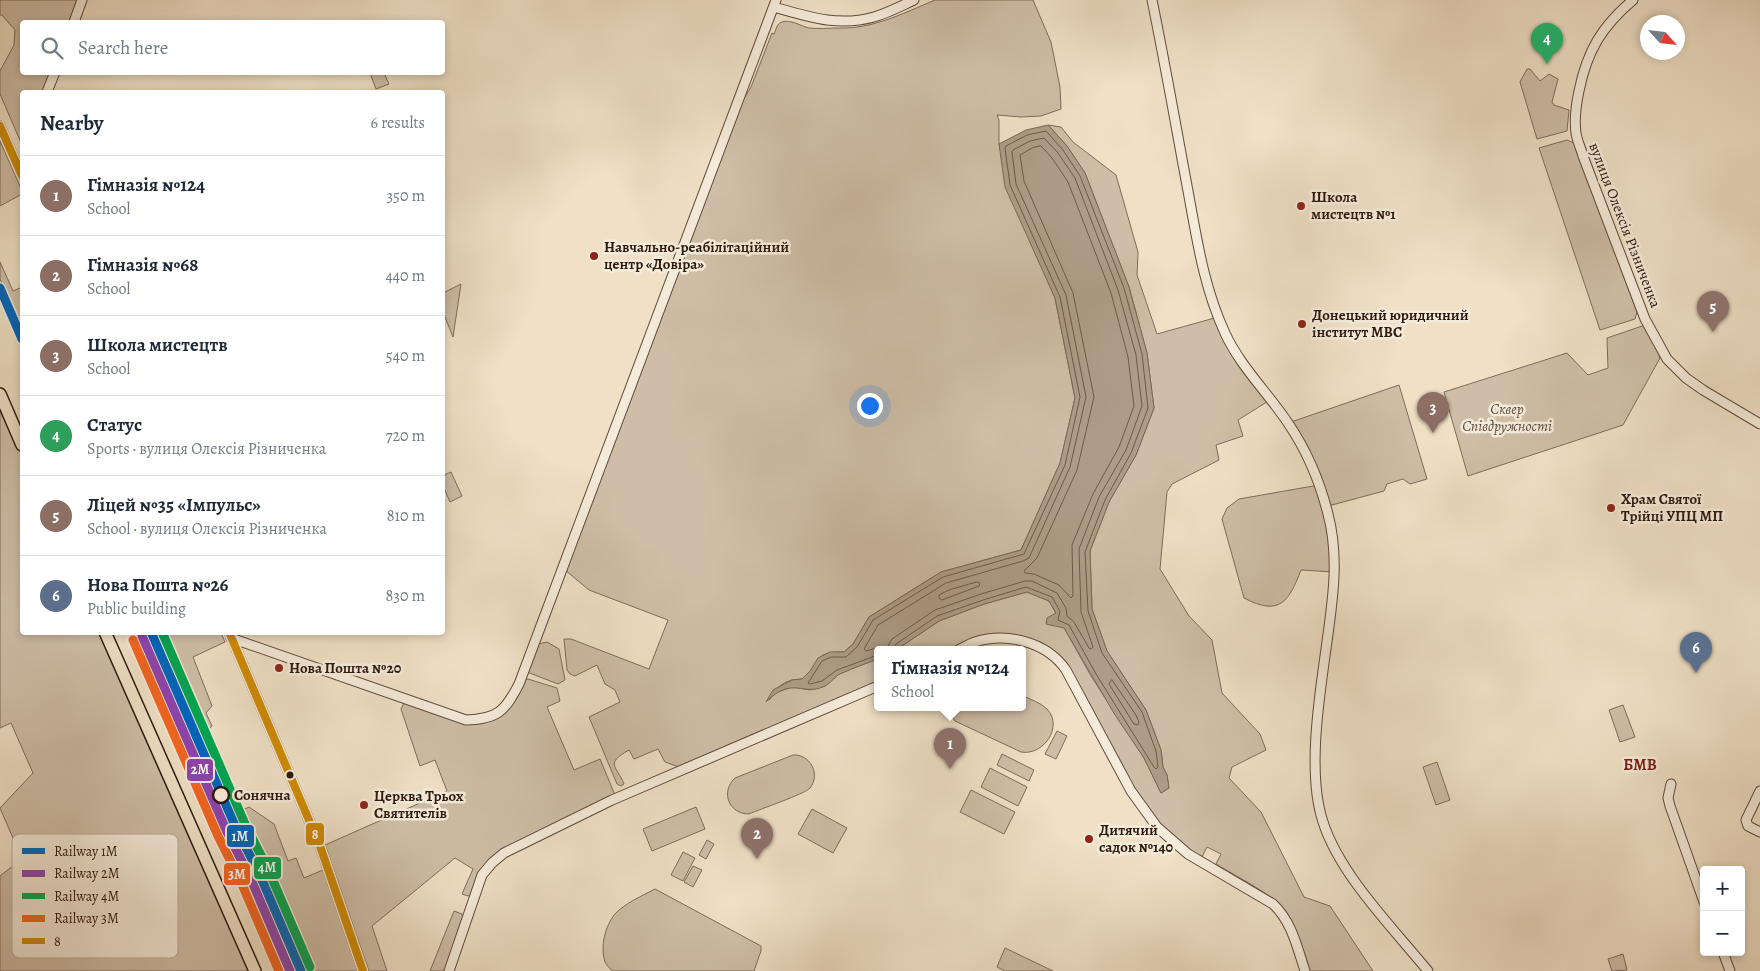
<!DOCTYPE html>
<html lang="en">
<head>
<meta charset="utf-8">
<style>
  :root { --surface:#fff; --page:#f6f6f7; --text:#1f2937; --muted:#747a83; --line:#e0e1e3; --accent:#8f2418 }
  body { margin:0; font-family:Alegreya,serif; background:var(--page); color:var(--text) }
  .controls { position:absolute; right:15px; bottom:15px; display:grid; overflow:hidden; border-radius:5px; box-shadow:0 2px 8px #0003 }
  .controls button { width:45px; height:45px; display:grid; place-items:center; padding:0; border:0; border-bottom:1px solid var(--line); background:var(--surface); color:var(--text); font:25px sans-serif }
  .compass { position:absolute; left:1640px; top:15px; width:45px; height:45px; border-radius:50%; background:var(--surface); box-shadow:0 2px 8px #0003; rotate:117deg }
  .you { position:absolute; left:869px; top:405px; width:18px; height:18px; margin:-12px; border:4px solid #fff; border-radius:50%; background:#1a73e8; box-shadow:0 0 0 8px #1a73e833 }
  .badge { display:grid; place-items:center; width:32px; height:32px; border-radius:50%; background:var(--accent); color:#fff; font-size:16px; font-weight:700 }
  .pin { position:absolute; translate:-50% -41px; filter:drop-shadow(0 1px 2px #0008) }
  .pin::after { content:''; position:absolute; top:26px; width:18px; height:15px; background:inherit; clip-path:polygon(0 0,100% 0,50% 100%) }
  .popup { position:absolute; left:874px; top:646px; width:152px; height:65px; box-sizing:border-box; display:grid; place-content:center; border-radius:5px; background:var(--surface); filter:drop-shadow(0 1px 4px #0005); font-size:16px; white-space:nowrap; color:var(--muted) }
  .popup b { font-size:19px; color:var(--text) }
  .popup::after { content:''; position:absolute; left:50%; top:100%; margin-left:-10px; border:10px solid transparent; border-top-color:var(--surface) }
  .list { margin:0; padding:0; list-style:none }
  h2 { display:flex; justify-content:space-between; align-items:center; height:65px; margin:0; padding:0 20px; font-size:21px }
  h2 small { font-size:16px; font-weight:400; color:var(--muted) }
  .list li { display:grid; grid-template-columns:32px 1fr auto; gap:15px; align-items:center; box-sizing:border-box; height:80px; padding:0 20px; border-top:1px solid var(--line) }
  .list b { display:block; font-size:19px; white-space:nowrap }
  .list p { margin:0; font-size:16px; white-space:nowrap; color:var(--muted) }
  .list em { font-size:16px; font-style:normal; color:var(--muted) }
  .icon { flex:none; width:28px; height:28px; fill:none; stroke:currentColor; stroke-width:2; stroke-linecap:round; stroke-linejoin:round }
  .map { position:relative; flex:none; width:1760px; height:971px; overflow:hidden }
  .search { position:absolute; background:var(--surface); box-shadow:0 2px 8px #0003; left:20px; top:20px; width:425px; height:55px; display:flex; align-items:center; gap:12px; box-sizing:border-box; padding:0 18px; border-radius:5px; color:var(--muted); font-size:19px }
  .panel { position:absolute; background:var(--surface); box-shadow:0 2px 8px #0003; left:20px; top:90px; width:425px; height:545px; border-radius:5px }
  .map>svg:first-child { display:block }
  .green { fill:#cebea7; stroke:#7e6c5a }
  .water { fill:#ad9c87; stroke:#7a6856 }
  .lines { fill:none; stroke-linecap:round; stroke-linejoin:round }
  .shore { stroke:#6d5a4a; stroke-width:1 }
  .minor-casing { stroke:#5e4b3b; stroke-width:11 }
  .major-casing { stroke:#2d190d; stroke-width:14 }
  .minor { stroke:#f5ebda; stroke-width:9 }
  .major { stroke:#efe0c6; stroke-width:11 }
  .bus-1-casing { stroke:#f5ebda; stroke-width:11 }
  .bus-1 { stroke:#cf8a03; stroke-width:8 }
  .rail-1-casing { stroke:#f5ebda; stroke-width:12 }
  .rail-2-casing { stroke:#f5ebda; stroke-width:12 }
  .rail-3-casing { stroke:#f5ebda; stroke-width:12 }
  .rail-4-casing { stroke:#f5ebda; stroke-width:12 }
  .rail-1 { stroke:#0065bd; stroke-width:9 }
  .rail-2 { stroke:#8e44ad; stroke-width:9 }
  .rail-3 { stroke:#00a651; stroke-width:9 }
  .rail-4 { stroke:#f26522; stroke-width:9 }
  .poi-dot { fill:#8f2418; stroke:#f5ebda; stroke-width:2 }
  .bus-dot { fill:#2d190d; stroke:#f5ebda; stroke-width:2 }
  .stop-dot { fill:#f5ebda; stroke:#2d190d; stroke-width:2.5 }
  .labels { text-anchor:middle; stroke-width:5; stroke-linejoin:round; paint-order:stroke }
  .poi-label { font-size:15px; font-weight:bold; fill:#2d190d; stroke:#f5ebda; text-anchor:start }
  .street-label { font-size:15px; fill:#2d190d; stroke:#f5ebda }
  .park-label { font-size:15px; font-style:italic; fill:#5d4b3b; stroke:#f5ebda }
  .stop-label { font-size:15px; font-weight:bold; fill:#2d190d; stroke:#f5ebda; text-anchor:start }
  .neighbourhood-label { font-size:16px; font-weight:bold; fill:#7a1f14; stroke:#f5ebda }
  .key { fill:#f5ebda; stroke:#b9ac9c; stroke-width:1 }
  .key-label { font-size:14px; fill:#2d190d }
  .line-badge { stroke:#f5ebda; stroke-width:2 }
  .badge-label { font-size:14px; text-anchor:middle; font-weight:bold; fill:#fff }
</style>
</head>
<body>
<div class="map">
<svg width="1760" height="971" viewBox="0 0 1760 971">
  <rect width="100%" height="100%" fill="#efe0c6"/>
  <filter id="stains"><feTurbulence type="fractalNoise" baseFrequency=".004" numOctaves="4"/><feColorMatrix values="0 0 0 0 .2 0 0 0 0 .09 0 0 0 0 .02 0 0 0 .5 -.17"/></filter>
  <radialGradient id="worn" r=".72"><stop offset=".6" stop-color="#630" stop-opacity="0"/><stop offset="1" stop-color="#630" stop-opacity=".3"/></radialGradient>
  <path class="green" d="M0 0H77L69 22H22V72L51 73 43 92H22V145L0 94V71L14 45 15 30 2 15H0Z
    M935 0H1033L1051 42 1060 87 1061 109 1041 116 1021 117 997 115 999 120V144L1033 248 1055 298 1075 398 1060 463 1021 550 941 572 869 617 853 644 844 652C809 651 823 665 804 678 800 680 796 679 792 680 781 683 774 690 769 700L775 693 792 687 810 690 825 686 839 674 877 659V681L679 767 665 762 658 749 634 759 629 750C604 764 617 766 624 784L621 786 617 784 589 717 620 702 615 690 605 684 597 665 575 676 570 674 567 670 564 639H571L649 669 668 620 589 590 565 570 740 105 751 87 772 33 774 34C776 30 777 23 782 22 790 19 801 26 809 28 818 29 829 28 839 28 873 29 904 13 935 0Z
    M1527 69H1530L1540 81 1549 74 1558 79 1552 102 1554 105 1569 110 1567 131 1537 139 1520 82Z
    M370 73H384L389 84 376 89Z
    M1048 125 1061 127 1073 142 1116 175 1138 252 1137 275 1157 334 1218 317 1270 400 1238 420 1243 436 1216 445 1219 460 1172 484 1167 492 1160 569 1189 616 1212 640 1222 693 1260 734 1266 750 1232 767 1229 778 1261 812 1304 897 1330 906 1373 971H1309C1303 952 1298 930 1287 913 1275 895 1235 876 1216 864L1221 854 1207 847 1202 857C1157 836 1132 784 1109 742 1096 717 1082 692 1069 667L1056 653 1037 642 975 639 948 650H896L939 621 984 604 1027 592 1049 601 1091 676 1144 758 1161 793 1169 788 1167 775 1163 767 1161 750 1146 710 1107 651 1092 609 1090 551 1109 502 1136 455 1154 408 1147 353 1129 287 1085 173 1067 146Z
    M1567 140 1574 143 1637 312 1635 319 1600 330 1539 148Z
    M0 141 22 191V194L0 206Z
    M0 262 13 291 22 287V330L0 279Z
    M461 284 453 337 443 312V293Z
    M1648 324 1660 358 1623 425 1468 476 1444 392 1567 353 1588 375 1608 368 1607 338Z
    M1399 385 1427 479 1410 484 1403 479 1387 484 1384 491 1332 505H1329L1291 422Z
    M0 394 22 445V632L105 633 255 971H0V876L22 859 0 808 33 773 11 723 0 728Z
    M451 472 462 496 450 502 443 486 442 476Z
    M1319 485 1328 515 1334 572 1301 570C1289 601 1280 617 1244 598L1222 519 1227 508 1239 499Z
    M156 633H221L225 642 193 657 212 706 206 713 212 726 203 734 200 731Z
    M547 642 559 649 565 680 558 684 527 672 538 644Z
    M528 679 557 688 560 701 547 707 574 770 600 759 615 795 550 825 502 851 472 894 468 896 462 894 473 869 455 858 372 926 387 971H369L325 845 447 791 435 760 420 766 401 709 405 701C457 720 497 748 524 680Z
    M1023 696C1030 699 1041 703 1047 709 1064 727 1043 756 1021 752L955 721 948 709 1022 708Z
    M1623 705 1635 737 1620 742 1609 710Z
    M1057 731 1067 736 1056 759 1045 754Z
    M1002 754 1034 770 1029 781 997 765Z
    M793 755C810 754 821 774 810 788 805 794 760 809 749 814 729 814 720 792 735 778Z
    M1437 762 1450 800 1436 805 1423 767Z
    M990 768 1027 787 1018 806 981 787Z
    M971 790 1015 812 1004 834 960 812Z
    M249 807 274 824 288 861 296 858 304 878 323 870 358 971H305L237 813Z
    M696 807 705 829 652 851 643 829Z
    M812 809 847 828 833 853 798 834Z
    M707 840 714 844 706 859 699 855Z
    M683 852 695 858 683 881 671 875Z
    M693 866 702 870 693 887 684 882Z
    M655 889 761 946V951L754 971H612C610 968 606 965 605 962 600 947 605 926 615 914 625 903 642 896 655 889Z
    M454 911 462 914 463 919 445 971H430Z
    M1005 948 1053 971H1005L997 967Z
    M1623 954 1627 970 1612 971 1608 959Z"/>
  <path class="water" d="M1048 125 1067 146 1085 173 1129 287 1147 353 1154 408 1136 455 1109 502 1090 551 1092 609 1107 651 1146 710 1161 750 1163 767 1167 775 1169 788 1161 793 1144 758 1115 715 1064 628 1046 624 1047 618 1056 613 1049 601 1027 592 984 604 939 621 896 650H878L877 659C865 664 852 668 840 674 835 676 831 683 825 686 803 697 793 675 766 702L773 690 792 680 802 679 810 671 818 658 830 652H844L853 644 869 617 941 572 1021 550 1060 463 1075 398 1055 298 1005 187 999 144 1026 130Z"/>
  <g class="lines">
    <path class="shore" d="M1041 146 1052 158 1068 182 1111 293 1128 357 1134 406 1119 447 1093 494 1072 545 1073 596 1071 598 1059 585 1034 574 1025 573 1024 571 1037 558 1077 470 1094 397 1073 293 1024 181 1020 155 1032 148Z
      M977 582 980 583 979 586 942 600 939 598V595L949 590Z
      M883 650 876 648 866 651 864 649 878 625 946 583 1023 561 1029 558 1070 467 1086 397 1066 295 1016 184 1012 152 1013 150 1030 141 1044 138 1058 153 1075 178 1118 290 1136 355 1142 406 1126 450 1099 497 1079 549 1081 612 1093 647 1091 649 1089 648 1074 622 1067 616 1066 608 1057 593 1032 581H1025L981 594 935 610 892 639 889 644 887 650
      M878 655 837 670 822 681 810 684 808 683 822 661 831 657H846L857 647 873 620 943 577 1024 554 1065 465 1080 397 1060 297 1010 185 1005 148 1006 146 1027 135 1046 131 1063 150 1080 176 1124 288 1142 354 1148 408 1131 453 1105 500 1085 552 1088 611 1102 653 1142 712 1156 751 1158 767 1156 769 1154 767 1096 674 1069 625 1058 620 1060 611 1052 597 1026 587 983 600 937 616 896 644 894 650
      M1112 680 1136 715 1139 722 1138 725 1134 724 1109 684 1110 682Z"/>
    <g class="minor-casing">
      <path id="minor" d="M1152 0C1165 63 1176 127 1188 191 1197 240 1204 288 1225 333 1240 366 1268 393 1288 423 1307 451 1320 482 1328 514 1340 559 1332 604 1326 649 1319 699 1307 774 1323 822 1340 875 1393 928 1428 971
        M1633 0C1602 26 1587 51 1579 91 1576 105 1574 119 1576 133 1577 141 1581 148 1583 156L1645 319 1667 359 1686 378 1703 390 1760 424
        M774 7C809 17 838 27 874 17 888 13 901 6 914 0
        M74 22 82 0
        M47 92 55 72
        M0 126 22 176
        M229 632 320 846 363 971
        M231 638 466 720C498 719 505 711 519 684L776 0
        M958 650C963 648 969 644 975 642 1007 632 1047 642 1066 670L1131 791 1157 827 1188 854 1273 904C1292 922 1297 947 1305 971
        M1671 784 1668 798 1670 806 1704 902
        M1760 791 1746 820 1748 826 1760 832
        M1723 952 1730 971
        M449 971 482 875 492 863 504 853 612 800 878 686"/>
    </g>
    <g class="major-casing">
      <path id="major" d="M0 394 22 445
        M105 632 255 971"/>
    </g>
    <use href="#minor" class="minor"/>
    <use href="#major" class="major"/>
    <g class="bus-1-casing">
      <path id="bus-1" d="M0 126 22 176
        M229 632 320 846 363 971"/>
    </g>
    <use href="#bus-1" class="bus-1"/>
    <g class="rail-1-casing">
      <path id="rail-1" d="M0 288 22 339
        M151 632 236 828 259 873 301 971"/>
    </g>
    <g class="rail-2-casing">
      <path id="rail-2" d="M142 636 227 832 250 877 290 971"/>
    </g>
    <g class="rail-3-casing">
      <path id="rail-3" d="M162 632 245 824 268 869 310 967"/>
    </g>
    <g class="rail-4-casing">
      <path id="rail-4" d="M133 640 218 836 241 882 279 971"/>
    </g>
    <use href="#rail-1" class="rail-1"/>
    <use href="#rail-2" class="rail-2"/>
    <use href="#rail-3" class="rail-3"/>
    <use href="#rail-4" class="rail-4"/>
  </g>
  <g class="poi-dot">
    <circle cx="1301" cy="206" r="5"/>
    <circle cx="594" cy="256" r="5"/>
    <circle cx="1302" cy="324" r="5"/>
    <circle cx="1611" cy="508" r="5"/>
    <circle cx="279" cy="668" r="5"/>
    <circle cx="364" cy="805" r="5"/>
    <circle cx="1089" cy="839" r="5"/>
  </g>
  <circle class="bus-dot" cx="290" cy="775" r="4.5"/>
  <circle class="stop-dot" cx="221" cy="795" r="8"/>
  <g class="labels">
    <g class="poi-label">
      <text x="1311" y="202">Школа<tspan x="1311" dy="17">мистецтв №1</tspan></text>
      <text x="604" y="252">Навчально-реабілітаційний<tspan x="604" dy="17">центр «Довіра»</tspan></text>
      <text x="1312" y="320">Донецький юридичний<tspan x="1312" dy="17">інститут МВС</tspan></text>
      <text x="1621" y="504">Храм Святої<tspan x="1621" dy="17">Трійці УПЦ МП</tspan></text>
      <text x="289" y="673">Нова Пошта №20</text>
      <text x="374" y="801">Церква Трьох<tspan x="374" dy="17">Святителів</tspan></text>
      <text x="1099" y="835">Дитячий<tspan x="1099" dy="17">садок №140</tspan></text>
    </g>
    <g class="street-label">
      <text transform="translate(1625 225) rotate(69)" y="5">вулиця Олексія Різниченка</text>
    </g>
    <g class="park-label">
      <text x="1507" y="414">Сквер<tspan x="1507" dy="17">Співдружності</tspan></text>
    </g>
    <g class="stop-label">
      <text x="234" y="800">Сонячна</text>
    </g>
    <g class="neighbourhood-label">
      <text x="1640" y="770">БМВ</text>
    </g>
  </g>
  <rect x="12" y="834" width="166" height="124" rx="8" class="key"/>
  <rect x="22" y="848" width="23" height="6" fill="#0065bd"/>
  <rect x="22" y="870" width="23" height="7" fill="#8e44ad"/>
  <rect x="22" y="893" width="23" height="6" fill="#00a651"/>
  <rect x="22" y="915" width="23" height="7" fill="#f26522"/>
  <rect x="22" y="938" width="23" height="6" fill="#cf8a03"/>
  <g class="key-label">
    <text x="54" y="856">Railway 1М</text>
    <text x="54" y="878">Railway 2М</text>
    <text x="54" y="901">Railway 4М</text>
    <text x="54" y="923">Railway 3М</text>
    <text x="54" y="946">8</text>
  </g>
  <g class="line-badge">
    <rect x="186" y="758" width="28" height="24" rx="5" fill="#8e44ad"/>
    <rect x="305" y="822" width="20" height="24" rx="5" fill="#cf8a03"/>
    <rect x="226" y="824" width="29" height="24" rx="5" fill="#0065bd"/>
    <rect x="253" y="856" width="29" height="24" rx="5" fill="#00a651"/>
    <rect x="223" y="862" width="28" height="24" rx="5" fill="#f26522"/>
  </g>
  <g class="badge-label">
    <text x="200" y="774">2М</text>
    <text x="315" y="839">8</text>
    <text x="240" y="841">1М</text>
    <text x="267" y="872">4М</text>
    <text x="237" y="879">3М</text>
  </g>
  <rect width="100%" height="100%" filter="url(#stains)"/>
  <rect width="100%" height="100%" fill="url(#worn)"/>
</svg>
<div class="controls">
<button>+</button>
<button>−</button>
</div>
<svg class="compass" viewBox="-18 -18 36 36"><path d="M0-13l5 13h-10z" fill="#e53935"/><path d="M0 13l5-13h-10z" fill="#747a83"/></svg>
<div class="you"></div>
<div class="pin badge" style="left:950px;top:769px;background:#8d6e63">1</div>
<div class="popup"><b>Гімназія №124</b>School</div>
<div class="pin badge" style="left:757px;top:859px;background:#8d6e63">2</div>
<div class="pin badge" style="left:1433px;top:433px;background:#8d6e63">3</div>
<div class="pin badge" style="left:1547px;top:64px;background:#2e9e5b">4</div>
<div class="pin badge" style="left:1713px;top:332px;background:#8d6e63">5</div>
<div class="pin badge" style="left:1696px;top:673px;background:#5c6f8a">6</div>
<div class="search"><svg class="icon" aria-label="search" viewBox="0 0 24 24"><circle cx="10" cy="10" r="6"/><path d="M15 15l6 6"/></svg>Search here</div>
<section class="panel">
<h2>Nearby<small>6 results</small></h2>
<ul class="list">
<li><span class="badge" style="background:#8d6e63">1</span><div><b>Гімназія №124</b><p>School</p></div><em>350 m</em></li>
<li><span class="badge" style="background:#8d6e63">2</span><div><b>Гімназія №68</b><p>School</p></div><em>440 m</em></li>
<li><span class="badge" style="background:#8d6e63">3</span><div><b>Школа мистецтв</b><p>School</p></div><em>540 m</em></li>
<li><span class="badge" style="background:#2e9e5b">4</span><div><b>Статус</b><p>Sports · вулиця Олексія Різниченка</p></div><em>720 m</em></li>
<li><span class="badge" style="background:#8d6e63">5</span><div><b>Ліцей №35 «Імпульс»</b><p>School · вулиця Олексія Різниченка</p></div><em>810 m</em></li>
<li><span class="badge" style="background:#5c6f8a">6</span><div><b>Нова Пошта №26</b><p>Public building</p></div><em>830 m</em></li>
</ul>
</section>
</div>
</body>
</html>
